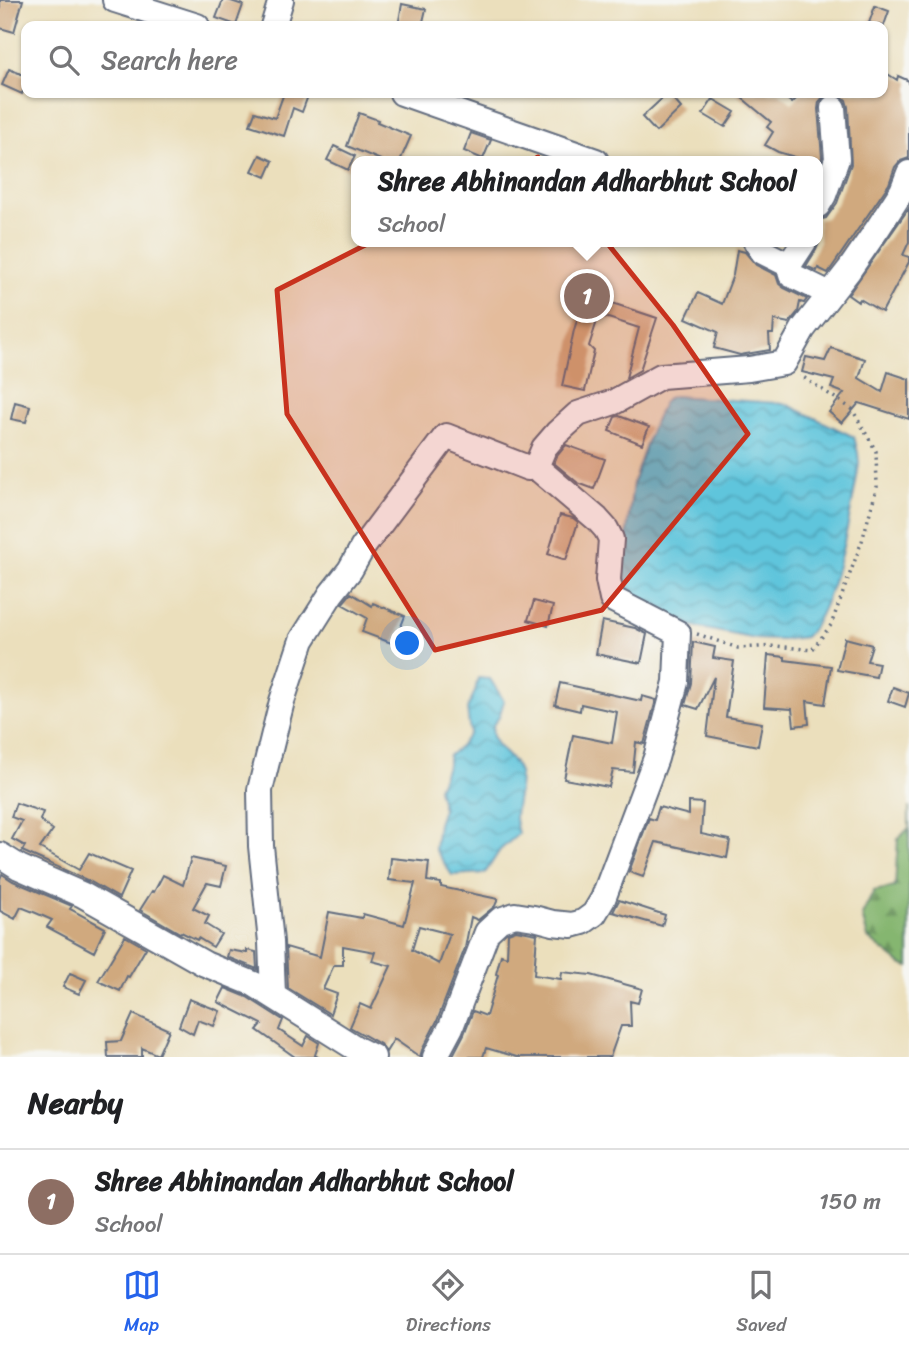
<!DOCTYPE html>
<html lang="en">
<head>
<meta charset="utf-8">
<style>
  :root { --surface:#fff; --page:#f6f6f6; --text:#202124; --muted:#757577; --line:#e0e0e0; --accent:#2563eb }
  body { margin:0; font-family:Sriracha,sans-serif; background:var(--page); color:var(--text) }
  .you { position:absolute; left:408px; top:644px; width:24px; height:24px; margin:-18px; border:5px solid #fff; border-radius:50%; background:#1a73e8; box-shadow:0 0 0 10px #1a73e833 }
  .badge { display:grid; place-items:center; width:46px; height:46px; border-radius:50%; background:var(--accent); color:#fff; font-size:23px; font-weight:700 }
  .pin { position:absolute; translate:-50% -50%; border:4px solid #fff; box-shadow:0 2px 7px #0006 }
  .popup { position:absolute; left:351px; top:156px; width:472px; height:91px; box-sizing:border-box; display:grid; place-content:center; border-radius:14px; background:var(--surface); filter:drop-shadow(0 2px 5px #0005); font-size:23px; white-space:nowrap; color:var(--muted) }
  .popup b { font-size:26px; color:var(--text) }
  .popup::after { content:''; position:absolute; left:50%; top:100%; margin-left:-14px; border:14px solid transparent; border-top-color:var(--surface) }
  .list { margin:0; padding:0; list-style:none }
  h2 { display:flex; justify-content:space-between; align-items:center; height:91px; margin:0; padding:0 28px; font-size:30px }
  h2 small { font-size:23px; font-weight:400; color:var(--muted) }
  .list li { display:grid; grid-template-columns:46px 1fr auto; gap:21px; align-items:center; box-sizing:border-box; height:105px; padding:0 28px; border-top:2px solid var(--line) }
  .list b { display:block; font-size:26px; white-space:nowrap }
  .list p { margin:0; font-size:23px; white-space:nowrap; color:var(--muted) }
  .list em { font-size:23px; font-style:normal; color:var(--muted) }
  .icon { flex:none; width:38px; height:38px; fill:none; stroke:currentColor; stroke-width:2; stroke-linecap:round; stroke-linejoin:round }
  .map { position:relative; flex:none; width:909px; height:1057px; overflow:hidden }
  .search { position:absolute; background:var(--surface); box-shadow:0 2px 5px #0004; left:21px; right:21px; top:21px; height:77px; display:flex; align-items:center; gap:18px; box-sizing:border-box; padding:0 24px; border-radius:14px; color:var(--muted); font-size:26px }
  .sheet { height:196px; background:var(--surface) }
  nav { display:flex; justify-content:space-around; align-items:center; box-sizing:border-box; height:98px; border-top:2px solid var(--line); background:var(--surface); font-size:19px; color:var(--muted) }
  nav a { display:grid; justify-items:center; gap:4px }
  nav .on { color:var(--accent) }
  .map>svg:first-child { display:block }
  .forest { fill:url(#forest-firs); stroke:#507266; stroke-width:2 }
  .water { fill:url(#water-waves); stroke:#3d7a9d; stroke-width:2 }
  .building { fill:#d0a97e; fill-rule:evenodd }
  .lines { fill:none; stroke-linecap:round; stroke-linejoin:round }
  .minor-casing { stroke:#646d7f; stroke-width:28 }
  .path { stroke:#646d7f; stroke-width:3.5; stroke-dasharray:2 5; stroke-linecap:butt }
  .minor { stroke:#fff; stroke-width:24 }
  .marked { fill:#c8321e; fill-opacity:0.2; stroke:#c8321e; stroke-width:5; stroke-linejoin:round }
</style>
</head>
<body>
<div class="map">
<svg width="909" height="1057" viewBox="0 0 909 1057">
  <defs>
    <pattern id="forest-firs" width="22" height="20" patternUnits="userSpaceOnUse" patternTransform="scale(1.75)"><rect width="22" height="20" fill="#85b66f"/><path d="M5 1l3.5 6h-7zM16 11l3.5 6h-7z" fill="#6c945e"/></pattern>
    <pattern id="water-waves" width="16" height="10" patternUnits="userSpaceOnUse" patternTransform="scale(1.75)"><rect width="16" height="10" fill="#5fc5dc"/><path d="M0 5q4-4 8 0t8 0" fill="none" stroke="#4ea0b6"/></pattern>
  </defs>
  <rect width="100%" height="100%" fill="#f6f6f2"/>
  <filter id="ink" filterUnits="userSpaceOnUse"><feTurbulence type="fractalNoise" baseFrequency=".0143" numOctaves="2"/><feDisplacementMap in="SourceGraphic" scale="14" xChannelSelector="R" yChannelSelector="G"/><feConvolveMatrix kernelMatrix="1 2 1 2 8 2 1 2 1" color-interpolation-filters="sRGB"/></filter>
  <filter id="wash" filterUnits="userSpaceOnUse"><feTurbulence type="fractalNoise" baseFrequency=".00686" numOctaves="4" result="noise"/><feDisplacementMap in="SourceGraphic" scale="28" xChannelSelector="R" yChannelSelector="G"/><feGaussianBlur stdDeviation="1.57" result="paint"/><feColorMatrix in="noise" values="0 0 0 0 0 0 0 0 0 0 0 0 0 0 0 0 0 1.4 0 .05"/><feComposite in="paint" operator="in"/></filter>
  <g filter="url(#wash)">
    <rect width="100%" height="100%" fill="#ebdfbc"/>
    <path class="forest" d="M909 807V967L901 964 868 938 862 915 874 891 895 887 898 839 909 828Z"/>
    <path class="water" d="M674 396 776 403 788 405 854 437 858 453 859 464C852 507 835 608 805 637L781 640 756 639 686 625 635 596 628 588 623 577V564L633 483 651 430 663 403 668 398Z
      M478 678 490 679 504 701C502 706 501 712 499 717 496 722 494 721 493 726 488 748 514 754 519 773 522 787 515 803 515 817 515 823 517 828 518 834L500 850 485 873 452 875 435 849 438 824 443 809 438 788 448 764V756L460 747 470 733 467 709 475 692Z"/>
    <g id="blocks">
      <path class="building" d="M0 0H23L14 32 0 28Z
        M223 0H228L243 5 236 25 216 18Z
        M402 4 426 9 422 26H398Z
        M875 6 889 11 883 28V26L869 23Z
        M9 69 26 76V83L22 94 2 85Z
        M883 71 897 80 898 76 909 81V158L900 161 895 167 889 184 828 273 818 268 817 271 806 266 816 250 819 243 818 220 826 218 837 203 851 164 848 107 846 100 839 94 831 93 824 96 819 102 818 109 822 157 818 168V161H808L778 152 765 145 773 132 767 127 771 122 736 93H779L792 103 802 93H883Z
        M284 93H309L302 112 293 108 284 136 250 125 255 112 275 118Z
        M668 93 681 108 656 132 642 117Z
        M713 99 735 112 725 127 703 114Z
        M359 113 378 120 377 122 411 136 400 161H383L347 146Z
        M471 133 491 140 483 159 464 151Z
        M334 146 355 156 348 170 327 160Z
        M260 155 273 161 266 177 252 171Z
        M909 208V242L903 255 909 257V262L882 312 860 299 858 302 848 295Z
        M737 250 745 252 756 265 776 275 779 284 784 288 807 299 804 303 800 302 798 312 789 323 774 320 773 334H769L770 350 740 355 714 348 718 332 686 318 698 293 722 304 733 275Z
        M585 294 657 318 640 370 626 378 639 328 599 315 589 346 594 351 585 391 562 386 574 330Z
        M831 348 865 359 859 378 882 392 888 372 909 379V419L859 403 842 423 829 412 844 393 831 388 834 380 802 372 806 357 825 361Z
        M15 402 30 406 26 422 11 419Z
        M619 416 649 427 642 444 609 431 615 417Z
        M566 445 605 459 594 489 578 483 554 463 557 456Z
        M560 515 573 518 578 522 566 560 548 554Z
        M351 593 372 606 373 603 405 616 394 644 362 632 367 618 342 604Z
        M534 601 553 606 548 626 528 620Z
        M602 621 635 628 647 634 641 663 596 654Z
        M845 638 872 645 867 661 879 663 876 677 837 670Z
        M693 642 715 647 713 658 734 661 726 717 762 723 758 746 707 736 714 677 698 709 685 705 691 683Z
        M768 655 785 657V660L831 666 825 704 807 701 809 724 794 726 792 709 764 707Z
        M560 683 641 701 642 696 656 700 644 744 636 742 633 772 613 770 609 787 564 779 573 735 612 743 617 712 581 704 580 711 555 705Z
        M893 687 909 693 905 707 888 701Z
        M689 802 703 803 701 834 730 840 727 858 656 842 643 877 629 872 649 818 655 820 659 807 689 815Z
        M16 803 43 812 40 820 53 830 40 848 79 870 89 853 131 871 119 898 89 881 22 851 25 846 12 839 22 821 11 817Z
        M191 858 226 866 221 886 207 883 193 908 209 916 205 924 221 934 213 947 198 938 197 940 181 932 180 933 140 910 152 891 154 892 163 875 183 885Z
        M391 858 429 862 427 881 441 883V887L498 899 495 906 478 920 471 917 465 948 437 1021 422 1050 420 1057 394 1039 386 1052 380 1044 350 1027 360 1004 371 1009 391 966 372 961 375 952 343 946V965H334L323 989 337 994 330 1014 288 988 286 947 320 957 329 912 362 918 363 914 404 925 415 883 389 880ZM419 926 450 934 439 964 412 950Z
        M2 874 13 881 72 906 70 909 105 928 94 952 47 927 52 920 36 913 21 907 15 919 0 911V879Z
        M619 900 665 915 662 926 613 912Z
        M516 930 537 934 534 975 561 979 562 972 591 975 642 989 638 1003 630 1001 631 1026H621L610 1057H517L486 1048 483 1057H452L464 1034 473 1011 486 1016 498 975 496 974 501 955 507 957 508 933Z
        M125 936 146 948 129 977 127 976 120 991 98 981Z
        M229 950 247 953V950L256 952 257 969 227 957Z
        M70 973 86 980 79 994 63 987Z
        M225 988 247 997 283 1020 279 1030 303 1046 308 1036 319 1043 315 1055 318 1057H295L257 1030 262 1024 218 1002Z
        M189 999 220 1011 214 1026 198 1020 193 1034 179 1026Z
        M133 1014 169 1030 158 1055 142 1048V1057H108L107 1042 121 1041Z"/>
    </g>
  </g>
  <g filter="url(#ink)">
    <use href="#blocks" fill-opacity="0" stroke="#646d7f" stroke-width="2"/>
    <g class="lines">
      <g class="minor-casing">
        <path id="minor" d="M115 0 197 26
          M273 26 281 0
          M402 93 596 161
          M818 205 824 195 837 159 833 108
          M756 242 763 252 789 265 791 275 830 294
          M789 265 804 242
          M0 855 19 867 83 895 205 964 254 984 357 1049 373 1057
          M273 995 271 942 261 846 260 790 282 701 302 640 331 594 350 570 363 547 446 436 528 468 536 467
          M435 1057 451 1027 487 932 500 920 515 915 534 918 553 923 572 925 583 922 594 914 603 899 656 758 676 682 678 633 612 599 608 580 611 539 606 529 597 519 536 467 544 448 557 433 578 414 614 402 661 376 749 369 784 363 803 329 849 270 878 228 902 191 909 173"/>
      </g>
      <path class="path" d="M697 634 738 648 777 646 812 650 831 625 862 541 877 487 876 451 852 409 800 375"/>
      <use href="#minor" class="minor"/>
    </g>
  </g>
  <path class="marked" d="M538 157 673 325 748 434 602 610 435 650 287 414 277 290Z"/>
</svg>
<div class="you"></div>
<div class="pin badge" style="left:587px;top:296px;background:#8d6e63">1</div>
<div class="popup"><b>Shree Abhinandan Adharbhut School</b>School</div>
<div class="search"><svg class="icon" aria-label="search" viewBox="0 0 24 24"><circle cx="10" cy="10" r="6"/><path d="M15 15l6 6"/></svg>Search here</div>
</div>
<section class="sheet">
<h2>Nearby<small></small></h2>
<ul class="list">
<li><span class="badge" style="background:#8d6e63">1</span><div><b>Shree Abhinandan Adharbhut School</b><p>School</p></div><em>150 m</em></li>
</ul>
</section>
<nav>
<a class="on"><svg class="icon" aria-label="map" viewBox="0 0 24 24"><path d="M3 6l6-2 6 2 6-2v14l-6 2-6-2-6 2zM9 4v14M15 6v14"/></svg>Map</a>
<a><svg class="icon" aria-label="directions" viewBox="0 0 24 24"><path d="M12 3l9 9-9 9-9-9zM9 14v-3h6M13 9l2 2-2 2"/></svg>Directions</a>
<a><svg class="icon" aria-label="saved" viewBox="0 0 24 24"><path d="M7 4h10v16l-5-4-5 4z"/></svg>Saved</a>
</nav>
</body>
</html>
